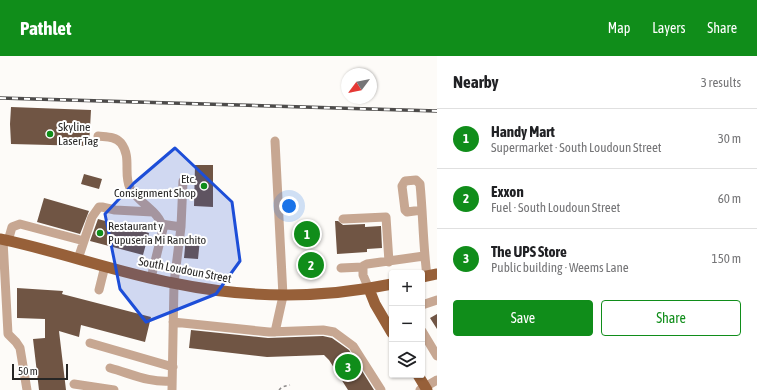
<!DOCTYPE html>
<html lang="en">
<head>
<meta charset="utf-8">
<style>
  :root { --surface:#fff; --page:#f2f2f2; --text:#202124; --muted:#757577; --line:#e0e0e0; --accent:#108d1a }
  body { margin:0; font-family:"Asap Condensed",sans-serif; background:var(--page); color:var(--text) }
  .controls { position:absolute; right:12px; bottom:12px; display:grid; overflow:hidden; border-radius:4px; box-shadow:0 1px 3px #0004 }
  .controls button { width:36px; height:36px; display:grid; place-items:center; padding:0; border:0; border-bottom:1px solid var(--line); background:var(--surface); color:var(--text); font:20px sans-serif }
  .compass { position:absolute; left:341px; top:12px; width:36px; height:36px; border-radius:50%; background:var(--surface); box-shadow:0 1px 3px #0004; rotate:238deg }
  .scale { position:absolute; left:12px; bottom:10px; width:56px; box-sizing:border-box; padding-left:4px; border:2px solid #272625; border-top:0; font-size:11px; line-height:14px; white-space:nowrap; color:#272625; -webkit-text-stroke:3px #fff; paint-order:stroke }
  .you { position:absolute; left:289px; top:150px; width:14px; height:14px; margin:-10px; border:3px solid #fff; border-radius:50%; background:#1a73e8; box-shadow:0 0 0 6px #1a73e833 }
  .badge { display:grid; place-items:center; width:26px; height:26px; border-radius:50%; background:var(--accent); color:#fff; font-size:13px; font-weight:700 }
  .pin { position:absolute; translate:-50% -50%; border:2px solid #fff; box-shadow:0 1px 4px #0006 }
  .list { margin:0; padding:0; list-style:none }
  h2 { display:flex; justify-content:space-between; align-items:center; height:52px; margin:0; padding:0 16px; font-size:17px }
  h2 small { font-size:13px; font-weight:400; color:var(--muted) }
  .list li { display:grid; grid-template-columns:26px 1fr auto; gap:12px; align-items:center; box-sizing:border-box; height:60px; padding:0 16px; border-top:1px solid var(--line) }
  .list b { display:block; font-size:15px; white-space:nowrap }
  .list p { margin:0; font-size:13px; white-space:nowrap; color:var(--muted) }
  .list em { font-size:13px; font-style:normal; color:var(--muted) }
  .actions { display:flex; gap:8px; padding:12px 16px }
  .actions a { flex:1; padding:9px 0; border:1px solid var(--accent); border-radius:4px; text-align:center; font-size:14px; color:var(--accent) }
  .actions .main { background:var(--accent); color:#fff }
  .icon { flex:none; width:22px; height:22px; fill:none; stroke:currentColor; stroke-width:2; stroke-linecap:round; stroke-linejoin:round }
  .map { position:relative; flex:none; width:437px; height:334px; overflow:hidden }
  header { display:flex; align-items:center; gap:24px; box-sizing:border-box; height:56px; padding:0 20px; background:var(--accent); color:#fff }
  header strong { font-size:19px }
  nav { display:flex; gap:22px; margin-inline-start:auto; font-size:14px }
  main { display:flex }
  aside { flex:1; background:var(--surface) }
  .map>svg:first-child { display:block }
  .building { fill:#705544 }
  .lines { fill:none; stroke-linecap:round; stroke-linejoin:round }
  .path { stroke:#8c8a89; stroke-width:1.5; stroke-dasharray:3 3; stroke-linecap:butt }
  .minor { stroke:#c7a792; stroke-width:9 }
  .major { stroke:#976039; stroke-width:11 }
  .rail-casing { stroke:#4d4b4a; stroke-width:3.5 }
  .rail { stroke:#fff; stroke-width:2; stroke-dasharray:6; stroke-linecap:butt }
  .marked { fill:#1d4ed8; fill-opacity:0.2; stroke:#1d4ed8; stroke-width:3; stroke-linejoin:round }
  .poi-dot { fill:#108d1a; stroke:#fff; stroke-width:1.5 }
  .labels { text-anchor:middle; stroke-width:4; stroke-linejoin:round; paint-order:stroke }
  .poi-label { font-size:12px; fill:#272625; stroke:#fff; text-anchor:start }
  .street-label { font-size:12px; fill:#272625; stroke:#fff }
</style>
</head>
<body>
<header>
<strong>Pathlet</strong>
<nav><a>Map</a><a>Layers</a><a>Share</a></nav>
</header>
<main>
<div class="map">
<svg width="437" height="334" viewBox="0 0 437 334">
  <rect width="100%" height="100%" fill="#fdfbf8"/>
  <path class="building" d="M11 51 91 54 89 90 11 88 10 68Z
    M195 109H213V151L194 150Z
    M84 118 102 123 99 133 81 128Z
    M44 142 89 155 80 178 37 166Z
    M98 163 149 177 143 199 90 185Z
    M335 165H338L343 169 365 168V171L381 170 382 192 367 193V196L337 198Z
    M317 170 318 185 302 188V186L297 187 295 171Z
    M186 181 200 183 198 203 184 202Z
    M319 203 320 214 302 215 301 205Z
    M17 232 63 235 62 238 151 261 145 286 81 269 79 281 59 275 66 334H39L33 283 45 282V263L17 262Z
    M437 258V273L430 262Z
    M191 274 268 282 323 280 332 282 349 294 374 334H348L329 304 324 299 267 301 189 292Z"/>
  <g class="lines">
    <path class="path" d="M279 334 282 331 290 329"/>
    <path class="minor" d="M98 80C106 81 115 80 121 87 132 101 123 118 130 132 138 147 160 155 163 173L151 222
      M275 85 283 240 275 276
      M422 154 407 156 405 154 402 130 405 125 416 124 420 128C423 158 423 189 427 220
      M343 163 386 161 389 206
      M161 168 181 171
      M3 184 8 278 16 286 20 292 27 334
      M8 185 12 171 20 168 84 185
      M78 203 92 161 99 151H102L115 154 153 156
      M341 212 363 211
      M369 233 363 219V210L367 208 424 200
      M99 234 105 210
      M422 249 437 244
      M173 266 269 276 323 274 334 276 353 290 381 334
      M422 275 437 300
      M90 287 173 311
      M110 312C132 318 149 327 172 325
      M74 328 114 334
      M172 334 174 227 181 171 183 125
      M420 334 437 324"/>
    <path class="major" d="M0 183C58 195 115 216 173 227 245 242 320 243 392 228
      M422 221 437 218
      M369 233 375 248 392 277
      M418 319 427 334"/>
    <g class="rail-casing">
      <path id="rail" d="M0 42 437 55"/>
    </g>
    <use href="#rail" class="rail"/>
  </g>
  <path class="marked" d="M175 92 232 146 240 205 216 238 146 266 120 233 105 158 134 127Z"/>
  <g class="poi-dot">
    <circle cx="50" cy="78" r="4"/>
    <circle cx="204" cy="130" r="4"/>
    <circle cx="100" cy="177" r="4"/>
  </g>
  <g class="labels">
    <g class="poi-label">
      <text x="58" y="75">Skyline<tspan x="58" dy="14">Laser Tag</tspan></text>
      <text x="196" y="127" text-anchor="end">Etc.<tspan x="196" dy="14">Consignment Shop</tspan></text>
      <text x="108" y="174">Restaurant y<tspan x="108" dy="14">Pupuseria Mi Ranchito</tspan></text>
    </g>
    <g class="street-label">
      <text transform="translate(185 214) rotate(11)" y="4">South Loudoun Street</text>
    </g>
  </g>
</svg>
<div class="controls">
<button>+</button>
<button>−</button>
<button><svg class="icon" aria-label="layers" viewBox="0 0 24 24"><path d="M12 4l9 5-9 5-9-5zM3 14l9 5 9-5"/></svg></button>
</div>
<svg class="compass" viewBox="-18 -18 36 36"><path d="M0-13l5 13h-10z" fill="#e53935"/><path d="M0 13l5-13h-10z" fill="#757577"/></svg>
<div class="scale">50 m</div>
<div class="you"></div>
<div class="pin badge" style="left:307px;top:178px">1</div>
<div class="pin badge" style="left:311px;top:209px">2</div>
<div class="pin badge" style="left:348px;top:311px">3</div>
</div>
<aside>
<h2>Nearby<small>3 results</small></h2>
<ul class="list">
<li><span class="badge">1</span><div><b>Handy Mart</b><p>Supermarket · South Loudoun Street</p></div><em>30 m</em></li>
<li><span class="badge">2</span><div><b>Exxon</b><p>Fuel · South Loudoun Street</p></div><em>60 m</em></li>
<li><span class="badge">3</span><div><b>The UPS Store</b><p>Public building · Weems Lane</p></div><em>150 m</em></li>
</ul>
<div class="actions"><a class="main">Save</a><a>Share</a></div>
</aside>
</main>
</body>
</html>
